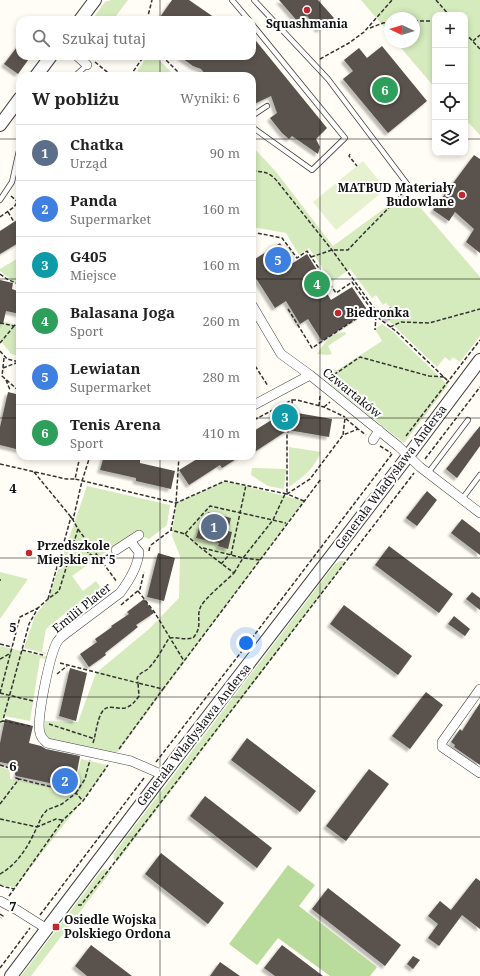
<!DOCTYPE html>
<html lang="pl">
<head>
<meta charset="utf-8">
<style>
  :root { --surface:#fff; --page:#f2f2f2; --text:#222; --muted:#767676; --line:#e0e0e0; --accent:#ea580c }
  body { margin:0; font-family:"Noto Serif",serif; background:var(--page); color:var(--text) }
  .controls { position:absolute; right:12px; top:12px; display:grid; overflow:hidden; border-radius:8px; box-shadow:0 2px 6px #0003 }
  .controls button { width:36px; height:36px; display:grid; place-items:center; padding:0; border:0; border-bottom:1px solid var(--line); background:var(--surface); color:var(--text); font:20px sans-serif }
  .compass { position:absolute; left:384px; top:12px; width:36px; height:36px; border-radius:50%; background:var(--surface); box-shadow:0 2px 6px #0003; rotate:274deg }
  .you { position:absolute; left:246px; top:643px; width:14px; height:14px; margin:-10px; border:3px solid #fff; border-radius:50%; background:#1a73e8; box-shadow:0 0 0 6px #1a73e833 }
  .badge { display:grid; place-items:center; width:26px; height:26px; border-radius:50%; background:var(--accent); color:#fff; font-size:13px; font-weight:700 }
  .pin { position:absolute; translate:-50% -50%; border:2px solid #fff; box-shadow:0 1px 4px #0006 }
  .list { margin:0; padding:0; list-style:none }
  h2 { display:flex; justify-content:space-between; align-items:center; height:52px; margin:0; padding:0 16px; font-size:17px }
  h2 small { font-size:13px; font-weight:400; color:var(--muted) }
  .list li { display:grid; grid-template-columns:26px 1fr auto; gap:12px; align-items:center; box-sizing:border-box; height:56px; padding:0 16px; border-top:1px solid var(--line) }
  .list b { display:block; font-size:15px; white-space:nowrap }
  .list p { margin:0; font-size:13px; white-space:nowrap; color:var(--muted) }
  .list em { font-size:13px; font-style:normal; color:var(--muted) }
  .icon { flex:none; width:22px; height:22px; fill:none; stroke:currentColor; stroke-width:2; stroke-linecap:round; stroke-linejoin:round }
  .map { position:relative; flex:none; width:480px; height:976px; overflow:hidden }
  .search { position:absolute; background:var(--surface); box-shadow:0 2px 6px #0003; left:16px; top:16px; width:240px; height:44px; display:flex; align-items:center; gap:10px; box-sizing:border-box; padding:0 14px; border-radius:12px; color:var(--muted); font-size:15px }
  .panel { position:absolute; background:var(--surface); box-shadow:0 2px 6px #0003; left:16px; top:72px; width:240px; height:388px; border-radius:12px }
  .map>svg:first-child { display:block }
  .green { fill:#d5ebbd }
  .forest { fill:#b9dc9c }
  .pitch { fill:#e6f2cf }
  .building { fill:#5a524d; filter:url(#shadow) }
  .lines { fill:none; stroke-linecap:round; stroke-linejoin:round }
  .service-casing { stroke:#444; stroke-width:6 }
  .minor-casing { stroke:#444; stroke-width:10 }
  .tertiary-casing { stroke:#444; stroke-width:14 }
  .path { stroke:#333; stroke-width:1.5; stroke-dasharray:4 2; stroke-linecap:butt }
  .service { stroke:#fff; stroke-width:4.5 }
  .minor { stroke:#fff; stroke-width:9 }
  .tertiary { stroke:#fff; stroke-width:12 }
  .grid { fill:none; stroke:#111; stroke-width:1; stroke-opacity:0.55 }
  .poi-dot { fill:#c4262e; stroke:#fff; stroke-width:1.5 }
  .labels { text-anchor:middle; stroke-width:4; stroke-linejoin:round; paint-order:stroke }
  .poi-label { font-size:12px; font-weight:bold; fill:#111; stroke:#fff; text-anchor:start }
  .street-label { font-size:12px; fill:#111; stroke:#fff }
  .grid-label { font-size:13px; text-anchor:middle; font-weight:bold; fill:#111; stroke:#fff; stroke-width:4; stroke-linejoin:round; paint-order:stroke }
</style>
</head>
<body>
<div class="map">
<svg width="480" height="976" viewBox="0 0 480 976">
  <defs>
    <filter id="shadow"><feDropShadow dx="-3" dy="3" stdDeviation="1" flood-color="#0004"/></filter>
  </defs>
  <rect width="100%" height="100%" fill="#fffdf5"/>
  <path class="green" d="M111 0H128L113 20H92L105 2Z
    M361 0H480V135L465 119V15H435V88L396 42H414V18H390V34Z
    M148 56H155L175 76H143L137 71Z
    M254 148 277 173 333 246 407 192 480 277V336L460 362 453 357 450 361 445 357 437 367 389 321 396 313 386 303 383 305 376 295 372 298 350 269 332 282 309 248 299 255 286 233 252 227V150Z
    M20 257V287L0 271V269Z
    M20 318V356L11 354 0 340V321L18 325Z
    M382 324 392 331 448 385 404 443 331 385 327 376 328 372 331 369H334L336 371 382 341 375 329Z
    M345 332 346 334 328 346 332 354 327 355 317 354C324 343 331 333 345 332Z
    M289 447 321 452C313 470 304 476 289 487Z
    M252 468 286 469 284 489 268 486 251 475Z
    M225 481 304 501 118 752 91 753 44 740 45 721 78 722 96 673 149 629 179 598 180 556 172 536 176 503Z
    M87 486 170 505 167 525 149 539 134 533 114 546 72 576 83 591 96 581 101 588 63 615 46 629 42 651 48 654 24 648 35 616 48 599Z
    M340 561H344L346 562 117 862C113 859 113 857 115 852L335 564Z
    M0 572 28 579 0 619Z
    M0 646 47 657V659L40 658 30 721 4 716 0 729Z
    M81 759 107 765 106 770 15 888 10 886 7 887 0 884V767L10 770V779L74 790Z
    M104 869 111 871 31 976H21L101 871Z"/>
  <path class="forest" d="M288 865 315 885 299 906 377 967 370 976H330L278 938 257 965 229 944Z"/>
  <path class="pitch" d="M363 161 386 189 336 230 313 202Z"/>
  <path class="building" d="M172 0H189L218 20H158Z
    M279 0H318L334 18 319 30 307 16 299 23Z
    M252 36 327 128 316 139 320 147 318 154 292 136 289 139 282 133 270 118 277 113 271 96 252 105V76H209L208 74H205L201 69 193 66 179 56H252Z
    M20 43V56H31L18 74 4 64Z
    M382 46 427 101 388 133 343 79 353 71 344 60 359 48 367 58Z
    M474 155 480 159V253L466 242 474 229 455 212 449 221 433 210Z
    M20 218V242L0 254V231Z
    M280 243 293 263 307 254 322 278 319 280 331 300 352 287 368 311 322 341 308 319 300 324 286 301 275 308 252 272V261Z
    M0 280 13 283 12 289 20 292V314L6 311 3 324H0Z
    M390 307 396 313 389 320 383 314Z
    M8 392 20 395V450L0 445V427Z
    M286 411 332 419 329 437 288 430 256 451 252 444V432Z
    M480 426V446L457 478 446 469Z
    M104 456H122L140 460V463L175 471 171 489 136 481V478L100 470Z
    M202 456H241L222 468 220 465 189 485 179 470Z
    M427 491 437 500 417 526 406 518Z
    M208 512 231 518 228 531 232 532 228 549 218 546 219 543 196 538 200 525 204 526Z
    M462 519 480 533V555L451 533Z
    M389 546 453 594 439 613 375 565Z
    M158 553 175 558 164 601 147 597Z
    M472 592 480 598V610L466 599Z
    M144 599 154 613 136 625 138 627 105 653 106 655 89 667 80 654 97 642 95 639 112 627 111 626 129 614 127 612Z
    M344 605 412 656 398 675 330 624Z
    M454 616 470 629 465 636 448 624Z
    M70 668 87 673 76 721 59 716Z
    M426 692 443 705 410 749 392 736Z
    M480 703V765L454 747 455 745 451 742 460 729 462 731Z
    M5 719 33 726 29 743 41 746 46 749 80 756 74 788 16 776 19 766 0 762V743Z
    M247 738 316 791 300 812 231 760Z
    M369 769 389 784 346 841 326 826Z
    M205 796 272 848 257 868 190 816Z
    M161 853 224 903 208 924 145 874Z
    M476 878 480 881V929L462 915 439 946 428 938 438 924 428 916 440 901 451 910Z
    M328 888 401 945 385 966 312 909Z
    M91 945 132 976H87L75 966Z
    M282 945 323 976H275L264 968Z
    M413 956 420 960 413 969 407 964Z
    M220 962 240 976H210Z"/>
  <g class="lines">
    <g class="service-casing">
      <path id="service" d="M232 0 249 20
        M254 0 328 79 408 185
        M252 24 345 138 312 170 252 127
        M75 76 87 65
        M252 116 267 106
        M0 200 12 182 20 146
        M428 473 468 420
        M462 499 480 475"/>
    </g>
    <g class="minor-casing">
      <path id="minor" d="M77 56 87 65
        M252 305 281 354 310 375 398 446 420 467 480 513
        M252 406 310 375
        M373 440 379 430
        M130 541 139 552C138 567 129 581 120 593L64 635C61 637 59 639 57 642 50 655 36 719 40 733 41 738 44 740 47 743L131 761 163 775
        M116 550 139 535
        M480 689 442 742V747L480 773
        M0 901 17 910 47 929"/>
    </g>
    <g class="tertiary-casing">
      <path id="tertiary" d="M80 20 95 0
        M36 76 51 56
        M0 125 20 98
        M11 976 163 775 408 456 480 360"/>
    </g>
    <path class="path" d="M436 0 449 15
      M147 20 152 0
      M414 21H435
      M370 28 383 23 390 22
      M465 33 480 49
      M473 41 480 35
      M162 56 182 76
      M320 59 349 43 364 32 392 0
      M95 62 112 76
      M130 76 144 56
      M350 154 349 156 357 166
      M252 171C264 172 268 171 277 181L332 250 374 308 376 316 397 332 449 382
      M11 196 20 204
      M8 212 14 222
      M0 217 14 207 20 198
      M252 232 282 238 297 258 307 251 336 293 352 282 376 316 375 330
      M311 257 332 250H348C367 229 387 211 405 190
      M0 274 7 279 20 285
      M288 309 312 348 371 309
      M0 323 14 326 20 321
      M390 327 401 322 429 323 480 309
      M0 343 14 326
      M0 351 7 359 20 362
      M4 358 2 376 19 391 18 395
      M252 361 268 386
      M3 368 16 363
      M329 378 360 357 429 376 444 377
      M6 380 10 390
      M292 400H297L324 407 345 417
      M319 406 320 396
      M324 407 330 402
      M358 429 345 418 343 435 358 429 366 435
      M406 436 480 340
      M380 446 391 453
      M80 456 75 479 176 503 225 481 287 494V435L293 414 292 400 252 421
      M168 456H169
      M425 459 480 387
      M0 464 66 479H75
      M34 472 71 517
      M304 501 287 494 310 479 343 435
      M78 529 117 582
      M185 534 210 506 286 523
      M88 543 87 548 88 553 93 556 96 555
      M151 545 171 530 176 503 179 456
      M203 548 243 558 260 560
      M149 551 150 545
      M231 555 246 485
      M99 558 108 555
      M221 564 229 555
      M234 573 243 558 273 520 285 494
      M0 580H1
      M138 591 155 613 184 661
      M48 599 71 517 73 520
      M121 605 140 589 144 572
      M0 644 12 647
      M22 650 43 655
      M0 659 11 653
      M60 663 138 683 137 678C140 672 145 672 149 668 157 659 163 648 169 638 178 637 185 640 193 638 204 625 195 618 201 606 206 597 226 581 234 573L201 548 185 534 171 530
      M57 674 67 666
      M0 693 20 617 38 608
      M0 693 33 701
      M3 721 30 726
      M0 722 3 721 4 716 29 624 38 608 48 599 59 591 78 529 73 520 82 481 90 456
      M49 724 95 739
      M93 743C96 734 97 720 102 712 108 703 116 710 125 708 131 706 135 702 139 696L138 683 163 689 321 479
      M119 749 163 689
      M156 762 249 642 392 454
      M0 765 16 770V778L19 779
      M0 804 19 779 76 793 85 779 90 760
      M0 819 37 827 42 816 47 810 62 804 76 793 83 801
      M0 874C18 864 29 845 37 827L56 819 62 820
      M0 885C5 888 9 887 14 889L63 820 83 801 108 765
      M9 896 14 889
      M78 905H81L108 871 414 473
      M0 914 3 916 1 918
      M40 915 144 778
      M0 968 30 928"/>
    <use href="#service" class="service"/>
    <use href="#minor" class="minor"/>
    <use href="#tertiary" class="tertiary"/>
  </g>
  <path class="grid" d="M160 0V20M320 0V976M160 56V76M0 139H20M252 139H435M465 139H480M0 279H20M252 279H480M0 418H20M252 418H480M160 456V976M0 558H480M0 697H480M0 837H480"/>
  <g class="poi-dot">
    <circle cx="307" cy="10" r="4"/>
    <circle cx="462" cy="195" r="4"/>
    <circle cx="338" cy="313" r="4"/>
    <circle cx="29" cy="553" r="4"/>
    <rect x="52" y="923" width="8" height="8" rx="2"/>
  </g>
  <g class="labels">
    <g class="poi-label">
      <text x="307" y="28" text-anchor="middle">Squashmania</text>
      <text x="454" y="192" text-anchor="end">MATBUD Materiały<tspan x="454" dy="14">Budowlane</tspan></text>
      <text x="346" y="317">Biedronka</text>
      <text x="37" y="550">Przedszkole<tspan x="37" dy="14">Miejskie nr 5</tspan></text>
      <text x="64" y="924">Osiedle Wojska<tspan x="64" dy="14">Polskiego Ordona</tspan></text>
    </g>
    <g class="street-label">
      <text transform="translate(352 393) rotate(39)" y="4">Czwartaków</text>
      <text transform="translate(391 477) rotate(-53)" y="4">Generała Władysława Andersa</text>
      <text transform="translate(82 608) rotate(-39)" y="4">Emilii Plater</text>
      <text transform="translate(194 735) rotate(-52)" y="4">Generała Władysława Andersa</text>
    </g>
  </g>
  <g class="grid-label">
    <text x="13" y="493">4</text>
    <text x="13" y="632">5</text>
    <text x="13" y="771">6</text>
    <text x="13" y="911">7</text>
  </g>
</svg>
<div class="controls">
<button>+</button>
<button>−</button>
<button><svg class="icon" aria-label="locate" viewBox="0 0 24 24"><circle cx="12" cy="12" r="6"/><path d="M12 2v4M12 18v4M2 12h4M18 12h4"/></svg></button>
<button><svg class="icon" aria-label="layers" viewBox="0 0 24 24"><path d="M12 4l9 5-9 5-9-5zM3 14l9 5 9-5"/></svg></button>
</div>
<svg class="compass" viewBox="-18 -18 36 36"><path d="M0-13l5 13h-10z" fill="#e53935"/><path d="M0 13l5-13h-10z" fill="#767676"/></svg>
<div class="you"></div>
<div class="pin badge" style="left:214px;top:527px;background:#5c6f8a">1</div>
<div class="pin badge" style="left:65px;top:781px;background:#3f7fe0">2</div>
<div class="pin badge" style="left:285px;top:417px;background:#0f9aa8">3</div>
<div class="pin badge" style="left:317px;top:284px;background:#2e9e5b">4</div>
<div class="pin badge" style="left:278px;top:260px;background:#3f7fe0">5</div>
<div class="pin badge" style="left:385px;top:90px;background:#2e9e5b">6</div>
<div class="search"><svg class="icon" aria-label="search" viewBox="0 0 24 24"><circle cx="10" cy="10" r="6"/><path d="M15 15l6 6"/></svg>Szukaj tutaj</div>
<section class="panel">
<h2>W pobliżu<small>Wyniki: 6</small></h2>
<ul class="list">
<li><span class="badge" style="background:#5c6f8a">1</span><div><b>Chatka</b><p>Urząd</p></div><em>90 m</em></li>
<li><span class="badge" style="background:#3f7fe0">2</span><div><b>Panda</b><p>Supermarket</p></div><em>160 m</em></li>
<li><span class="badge" style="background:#0f9aa8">3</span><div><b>G405</b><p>Miejsce</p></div><em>160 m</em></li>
<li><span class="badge" style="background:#2e9e5b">4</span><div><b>Balasana Joga</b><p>Sport</p></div><em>260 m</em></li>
<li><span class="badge" style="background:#3f7fe0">5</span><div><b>Lewiatan</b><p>Supermarket</p></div><em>280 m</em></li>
<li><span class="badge" style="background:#2e9e5b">6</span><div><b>Tenis Arena</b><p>Sport</p></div><em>410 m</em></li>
</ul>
</section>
</div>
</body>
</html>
